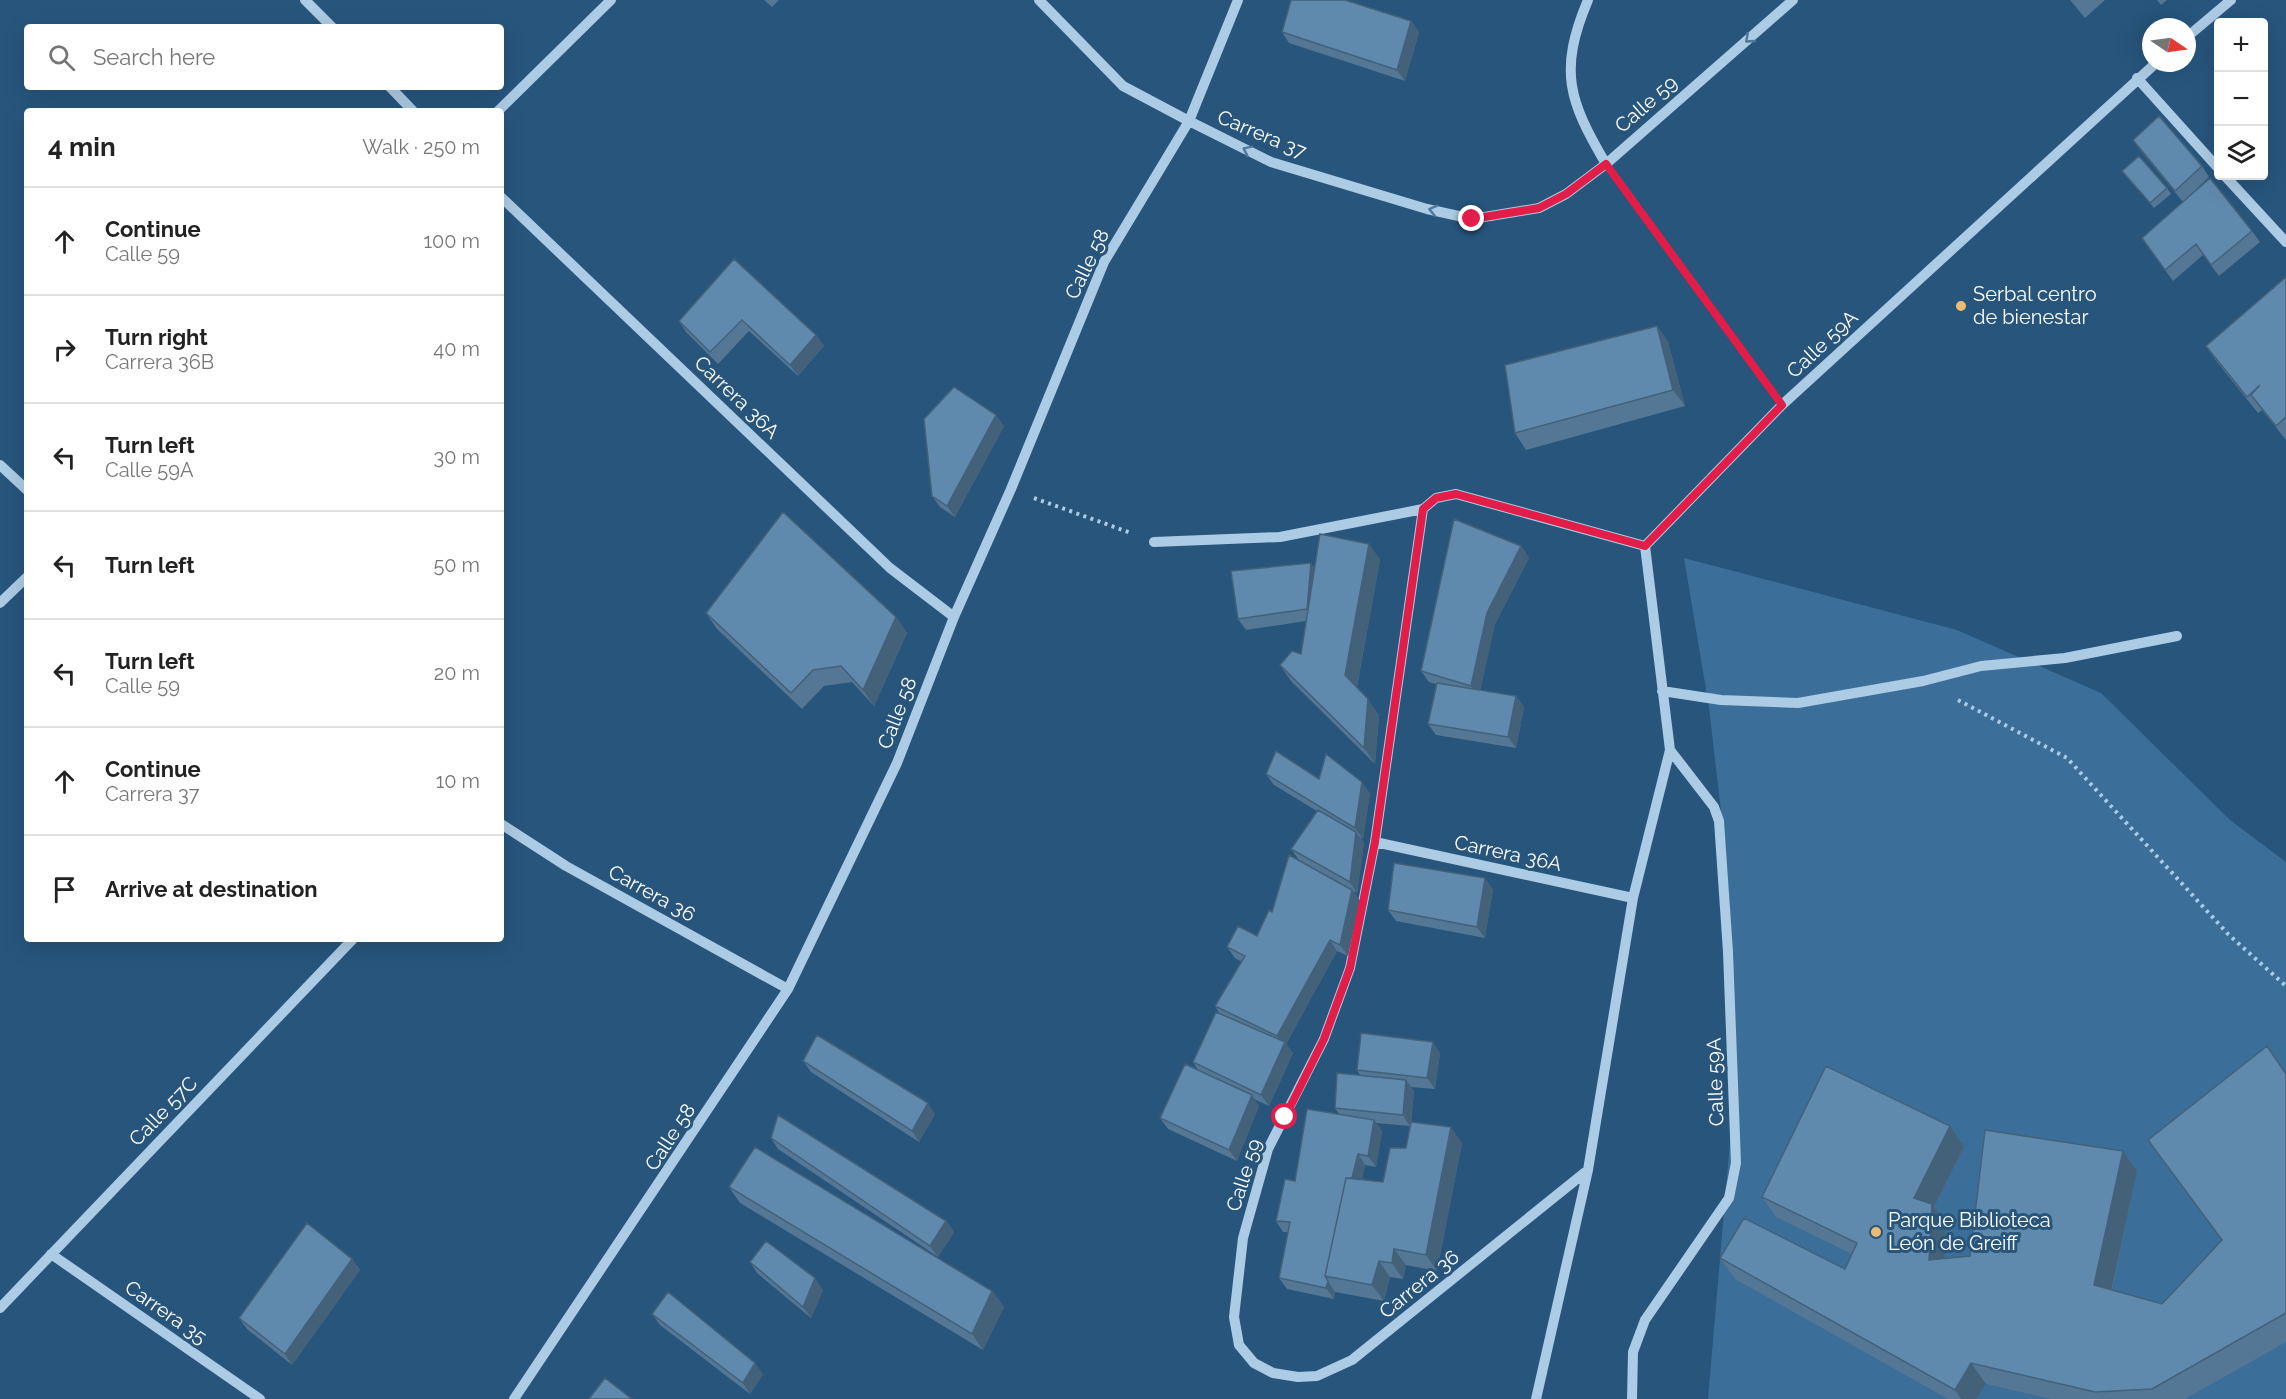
<!DOCTYPE html>
<html lang="en">
<head>
<meta charset="utf-8">
<style>
  :root { --surface:#fff; --page:#f2f2f2; --text:#222; --muted:#767676; --line:#e0e0e0 }
  body { margin:0; font-family:Raleway,sans-serif; background:var(--page); color:var(--text) }
  .controls { position:absolute; right:18px; top:18px; display:grid; overflow:hidden; border-radius:6px; box-shadow:0 6px 24px #0002 }
  .controls button { width:54px; height:54px; display:grid; place-items:center; padding:0; border:0; border-bottom:2px solid var(--line); background:var(--surface); color:var(--text); font:30px sans-serif }
  .compass { position:absolute; left:2142px; top:18px; width:54px; height:54px; border-radius:50%; background:var(--surface); box-shadow:0 6px 24px #0002; rotate:103deg }
  .stop { position:absolute; width:18px; height:18px; margin:-14px; border:4px solid #e11d48; border-radius:50%; background:#fff }
  .stop.end { background:#e11d48; border-color:#fff; box-shadow:0 2px 6px #0008 }
  .list { margin:0; padding:0; list-style:none }
  h2 { display:flex; justify-content:space-between; align-items:center; height:78px; margin:0; padding:0 24px; font-size:26px }
  h2 small { font-size:20px; font-weight:400; color:var(--muted) }
  .list li { display:grid; grid-template-columns:39px 1fr auto; gap:18px; align-items:center; box-sizing:border-box; height:108px; padding:0 24px; border-top:2px solid var(--line) }
  .list b { display:block; font-size:22px; white-space:nowrap }
  .list p { margin:0; font-size:20px; white-space:nowrap; color:var(--muted) }
  .list em { font-size:20px; font-style:normal; color:var(--muted) }
  .icon { flex:none; width:33px; height:33px; fill:none; stroke:currentColor; stroke-width:2; stroke-linecap:round; stroke-linejoin:round }
  .map { position:relative; flex:none; width:2286px; height:1399px; overflow:hidden }
  .search { position:absolute; background:var(--surface); box-shadow:0 6px 24px #0002; left:24px; top:24px; width:480px; height:66px; display:flex; align-items:center; gap:15px; box-sizing:border-box; padding:0 21px; border-radius:6px; color:var(--muted); font-size:22px }
  .panel { position:absolute; background:var(--surface); box-shadow:0 6px 24px #0002; left:24px; top:108px; width:480px; height:834px; border-radius:6px }
  .map>svg:first-child { display:block }
  .green { fill:#3b6f99 }
  .lines { fill:none; stroke-linecap:round; stroke-linejoin:round }
  .path { stroke:#accbe4; stroke-width:4; stroke-dasharray:3 4.5; stroke-linecap:butt }
  .minor { stroke:#accbe4; stroke-width:10 }
  .wall { fill:#537795; fill-rule:evenodd }
  .shaded-wall { fill:#436179 }
  .building { fill:#608aad; stroke:#436179; stroke-width:1.5 }
  .oneway { stroke:#4f789b }
  .route { stroke:#e11d48; stroke-width:8 }
  .poi-dot { fill:#ecbc72; stroke:#27557c; stroke-width:2 }
  .labels { text-anchor:middle; stroke-width:6; stroke-linejoin:round; paint-order:stroke }
  .street-label { font-size:20px; fill:#fff; stroke:#27557c }
  .poi-label { font-size:20px; fill:#fff; stroke:#27557c; text-anchor:start }
</style>
</head>
<body>
<div class="map">
<svg width="2286" height="1399" viewBox="0 0 2286 1399">
  <rect width="100%" height="100%" fill="#27557c"/>
  <path class="green" d="M1684 558 1957 630 2101 693 2230 820 2286 862V1399H1708L1733 1107 1734 1012 1727 863 1709 707Z"/>
  <g class="lines">
    <path class="path" d="M1621 184 1766 384
      M1034 498 1131 533
      M1958 700 2067 758 2228 934 2286 986"/>
    <path class="minor" d="M305 0 332 27
      M1039 0 1123 86 1189 121 1271 162 1427 209 1472 219 1539 208 1566 194 1606 164 1793 0
      M1588 0C1558 71 1569 101 1606 164
      M2187 37 2231 0
      M2137 78 2218 168
      M390 87 413 111
      M498 111 611 0
      M2225 176 2286 242
      M501 197 890 568 954 617
      M0 465 27 490
      M1423 509 1375 842 1350 968 1324 1039 1268 1149 1243 1238 1234 1317 1239 1345 1254 1363 1273 1373 1298 1377 1317 1376 1352 1360 1588 1170
      M1154 542 1280 537 1423 509 1436 498 1456 494 1645 546
      M1645 546 1782 405 2156 63
      M0 603 27 577
      M1662 691 1721 700 1798 703 1923 681 1981 666 2065 658 2177 636
      M501 824 566 866 788 989
      M1375 842 1633 898
      M51 1254 260 1399
      M0 1308 353 939
      M514 1399 788 989 897 763 954 617 1011 489 1104 262 1189 121 1238 0
      M1536 1399 1588 1170 1633 898 1670 750 1645 546
      M1632 1399 1633 1352 1645 1320 1729 1198 1736 1163 1728 952 1719 821 1714 807 1670 750"/>
  </g>
  <path class="wall" d="M764 0H779L772 7Z
    M2070 0H2105L2085 18Z
    M2157 0H2167L2161 5Z
    M1411 21 1419 32 1405 81 1289 43 1282 32Z
    M2133 140 2202 166 2209 177 2183 202 2141 151Z
    M2122 171 2167 188 2171 194 2154 208Z
    M2252 231 2260 242 2219 276 2203 255 2173 281 2142 238Z
    M734 259 816 335 824 346 798 376 749 331 718 364 686 332 679 321Z
    M2286 277V440L2262 410 2258 413 2217 362 2206 346Z
    M1657 326 1668 342 1685 406 1526 450 1515 433Z
    M1004 426 955 517 940 507 932 496Z
    M1369 544 1380 560 1357 687 1379 715 1375 764 1291 681 1280 665 1301 654 1306 621 1246 630 1238 619 1315 568Z
    M1521 546 1529 558 1495 624 1480 690 1516 696 1524 707 1516 748 1436 735 1428 724 1436 684 1429 682 1421 671Z
    M706 613 896 617 907 633 874 706 852 682 824 686 802 709 717 629Z
    M1266 774 1319 779 1370 793 1363 839 1360 837 1364 843 1357 893 1353 891 1360 901 1348 956 1337 951 1286 1044 1293 1053 1269 1106 1254 1099 1259 1106 1237 1161 1168 1129 1160 1118 1198 1070 1193 1062 1220 1014 1215 1006 1242 962 1235 958 1227 947 1257 936 1272 912 1299 860 1291 849 1317 811 1274 785Z
    M1493 889 1485 938 1396 921 1388 910Z
    M1440 1053 1435 1089 1410 1087 1414 1091 1411 1122 1462 1143 1437 1271 1406 1265 1403 1279 1390 1277 1384 1301 1335 1292 1334 1299 1287 1289 1279 1278 1288 1232H1283L1276 1221 1295 1181 1339 1114 1335 1108 1360 1075 1357 1070ZM1376 1123 1410 1126 1406 1148 1383 1182 1362 1179 1365 1165 1376 1167 1382 1131Z
    M803 1061 935 1114 919 1142 811 1072Z
    M2286 1074V1342L2185 1399H2051L1986 1384 1976 1399H1948L1735 1279 1720 1258 1845 1269 1852 1254 1776 1217 1762 1197 1964 1147 1934 1207 1946 1225 1945 1258 1970 1256 2123 1151 2137 1171 2112 1290 2162 1304 2222 1240 2148 1140Z
    M771 1138 946 1221 954 1232 938 1257 778 1149Z
    M729 1187 992 1291 1004 1307 983 1350 740 1203Z
    M352 1259 360 1270 292 1365 247 1329 239 1318Z
    M750 1262 823 1290 811 1318 757 1273Z
    M652 1314 763 1374 750 1394 660 1325Z"/>
  <path class="shaded-wall" d="M1411 21 1419 32 1405 81 1397 70Z
    M1657 326 1668 342 1685 406 1673 390Z
    M816 335 824 346 798 376 790 365Z
    M996 415 1004 426 955 517 947 506Z
    M1369 544 1380 560 1356 691 1345 675Z
    M1521 546 1529 558 1495 624 1479 697 1471 686 1487 613Z
    M1311 563 1319 574 1314 620 1307 609Z
    M896 617 907 633 874 706 863 690Z
    M1516 696 1524 707 1516 748 1508 737Z
    M1368 699 1379 715 1375 764 1364 748Z
    M1362 782 1370 793 1363 839 1355 828Z
    M1356 832 1364 843 1357 893 1350 882Z
    M1485 878 1493 889 1485 938 1477 927Z
    M1352 890 1360 901 1348 956 1340 945Z
    M1330 940 1337 951 1286 1044 1293 1053 1269 1106 1261 1095 1284 1045 1277 1036Z
    M1433 1042 1440 1053 1435 1089 1427 1078Z
    M1406 1080 1414 1091 1410 1126 1403 1115Z
    M1252 1095 1259 1106 1237 1161 1229 1150Z
    M928 1103 935 1114 919 1142 912 1131Z
    M1374 1120 1382 1131 1376 1167 1368 1156Z
    M1950 1126 1964 1147 1934 1207 1946 1225 1944 1280 1929 1260 1914 1198Z
    M1451 1127 1462 1143 1437 1271 1426 1255Z
    M2123 1151 2137 1171 2108 1305 2094 1285Z
    M1358 1154 1365 1165 1339 1279 1329 1277Z
    M946 1221 954 1232 938 1257 930 1246Z
    M1394 1249 1406 1265 1403 1279 1392 1263Z
    M352 1259 360 1270 292 1365 285 1354Z
    M1379 1261 1390 1277 1384 1301 1372 1285Z
    M815 1278 823 1290 811 1318 803 1307Z
    M1328 1281 1335 1292 1334 1299 1326 1288Z
    M992 1291 1004 1307 983 1350 972 1334Z
    M755 1363 763 1374 750 1394 743 1383Z
    M1971 1363 1986 1384 1976 1399H1961L1955 1390Z"/>
  <path class="building" d="M1291 0H1345L1411 21 1397 70 1282 32Z
    M2159 116 2202 166 2175 191 2133 140Z
    M2139 156 2167 188 2150 203 2122 171Z
    M2210 178 2252 231 2211 265 2196 244 2165 270 2142 238Z
    M734 259 816 335 790 365 742 320 710 352 679 321Z
    M2286 277V417L2276 426 2251 395 2260 385 2247 397 2206 346Z
    M1657 326 1673 390 1515 433 1505 365Z
    M954 387 996 415 947 506 932 496 924 419Z
    M783 512 896 617 863 690 841 666 813 670 791 693 706 613Z
    M1454 519 1521 546 1487 613 1471 686 1421 671Z
    M1320 534 1369 544 1345 675 1368 699 1364 748 1280 665 1292 651 1301 654Z
    M1311 563 1307 609 1238 619 1231 571Z
    M1437 683 1516 696 1508 737 1428 724Z
    M1276 751 1319 779 1326 754 1362 782 1355 828 1266 774Z
    M1318 810 1356 832 1350 882 1291 849Z
    M1289 855 1352 890 1340 945 1330 940 1277 1036 1215 1006 1245 956 1227 947 1238 926 1257 936 1269 910 1272 912Z
    M1394 863 1485 878 1477 927 1388 910Z
    M1216 1012 1285 1042 1261 1095 1193 1062Z
    M1361 1033 1433 1042 1427 1078 1357 1070Z
    M817 1035 928 1103 912 1131 803 1061Z
    M2267 1046 2286 1074V1313L2152 1389 2095 1392 1971 1363 1955 1390 1720 1258 1744 1218 1845 1269 1857 1243 1762 1197 1826 1066 1950 1126 1914 1198 1932 1204 1929 1260 1970 1256 1985 1130 2123 1151 2094 1285 2162 1304 2222 1240 2148 1140Z
    M1185 1064 1252 1095 1229 1150 1160 1118Z
    M1337 1073 1406 1080 1403 1115 1335 1108Z
    M1307 1109 1374 1120 1368 1156 1358 1154 1352 1178H1346L1325 1276 1328 1281 1326 1288 1279 1278 1290 1222 1276 1221 1285 1179 1295 1181Z
    M778 1115 946 1221 930 1246 771 1138Z
    M1411 1122 1451 1127 1426 1255 1394 1249 1392 1263 1379 1261 1372 1285 1325 1276 1346 1178 1383 1182 1390 1148H1406Z
    M755 1147 992 1291 972 1334 729 1187Z
    M307 1223 352 1259 285 1354 239 1318Z
    M766 1241 815 1278 803 1307 750 1262Z
    M668 1292 755 1363 743 1383 652 1314Z
    M605 1378 632 1399H589Z"/>
  <defs><path id="oneway-chevron" d="M-2-3.5L2.5 0L-2 3.5" fill="none" stroke-width="1.6" stroke-linecap="round" stroke-linejoin="round" transform="scale(1.5)"/></defs>
  <g class="oneway">
    <use href="#oneway-chevron" transform="translate(1749 39) rotate(139)"/>
    <use href="#oneway-chevron" transform="translate(1247 150) rotate(-154)"/>
    <use href="#oneway-chevron" transform="translate(1433 210) rotate(-167)"/>
  </g>
  <g class="lines">
    <path class="route" d="M1285 1117 1324 1039 1350 968 1375 842 1423 509 1436 498 1456 494 1645 546 1782 405 1606 164 1566 194 1539 208 1472 219"/>
  </g>
  <g class="poi-dot">
    <circle cx="1961" cy="306" r="6"/>
    <circle cx="1876" cy="1232" r="6"/>
  </g>
  <g class="labels">
    <g class="street-label">
      <text transform="translate(1646 104) rotate(-41)" y="7">Calle 59</text>
      <text transform="translate(1262 134) rotate(23)" y="7">Carrera 37</text>
      <text transform="translate(1087 264) rotate(-64)" y="7">Calle 58</text>
      <text transform="translate(1822 344) rotate(-43)" y="7">Calle 59A</text>
      <text transform="translate(737 397) rotate(44)" y="7">Carrera 36A</text>
      <text transform="translate(897 713) rotate(-69)" y="7">Calle 58</text>
      <text transform="translate(1508 853) rotate(12)" y="7">Carrera 36A</text>
      <text transform="translate(652 893) rotate(29)" y="7">Carrera 36</text>
      <text transform="translate(1715 1082) rotate(-92)" y="7">Calle 59A</text>
      <text transform="translate(163 1111) rotate(-46)" y="7">Calle 57C</text>
      <text transform="translate(670 1137) rotate(-57)" y="7">Calle 58</text>
      <text transform="translate(1244 1175) rotate(-72)" y="7">Calle 59</text>
      <text transform="translate(1419 1284) rotate(-39)" y="7">Carrera 36</text>
      <text transform="translate(166 1312) rotate(35)" y="7">Carrera 35</text>
    </g>
    <g class="poi-label">
      <text x="1973" y="301">Serbal centro<tspan x="1973" dy="23">de bienestar</tspan></text>
      <text x="1888" y="1227">Parque Biblioteca<tspan x="1888" dy="23">León de Greiff</tspan></text>
    </g>
  </g>
</svg>
<div class="controls">
<button>+</button>
<button>−</button>
<button><svg class="icon" aria-label="layers" viewBox="0 0 24 24"><path d="M12 4l9 5-9 5-9-5zM3 14l9 5 9-5"/></svg></button>
</div>
<svg class="compass" viewBox="-18 -18 36 36"><path d="M0-13l5 13h-10z" fill="#e53935"/><path d="M0 13l5-13h-10z" fill="#767676"/></svg>
<div class="stop" style="left:1285px;top:1117px"></div>
<div class="stop end" style="left:1472px;top:219px"></div>
<div class="search"><svg class="icon" aria-label="search" viewBox="0 0 24 24"><circle cx="10" cy="10" r="6"/><path d="M15 15l6 6"/></svg>Search here</div>
<section class="panel">
<h2>4 min<small>Walk · 250 m</small></h2>
<ul class="list">
<li><svg class="icon" aria-label="ahead" viewBox="0 0 24 24"><path d="M12 20V5M6 11l6-6 6 6"/></svg><div><b>Continue</b><p>Calle 59</p></div><em>100 m</em></li>
<li><svg class="icon" aria-label="right" viewBox="0 0 24 24"><path d="M7 20v-9h11M14 6l5 5-5 5"/></svg><div><b>Turn right</b><p>Carrera 36B</p></div><em>40 m</em></li>
<li><svg class="icon" aria-label="left" viewBox="0 0 24 24"><path d="M17 20v-9H6M10 6l-5 5 5 5"/></svg><div><b>Turn left</b><p>Calle 59A</p></div><em>30 m</em></li>
<li><svg class="icon" aria-label="left" viewBox="0 0 24 24"><path d="M17 20v-9H6M10 6l-5 5 5 5"/></svg><div><b>Turn left</b></div><em>50 m</em></li>
<li><svg class="icon" aria-label="left" viewBox="0 0 24 24"><path d="M17 20v-9H6M10 6l-5 5 5 5"/></svg><div><b>Turn left</b><p>Calle 59</p></div><em>20 m</em></li>
<li><svg class="icon" aria-label="ahead" viewBox="0 0 24 24"><path d="M12 20V5M6 11l6-6 6 6"/></svg><div><b>Continue</b><p>Carrera 37</p></div><em>10 m</em></li>
<li><svg class="icon" aria-label="arrive" viewBox="0 0 24 24"><path d="M6 21V4h12l-3 4 3 4H6"/></svg><div><b>Arrive at destination</b></div></li>
</ul>
</section>
</div>
</body>
</html>
